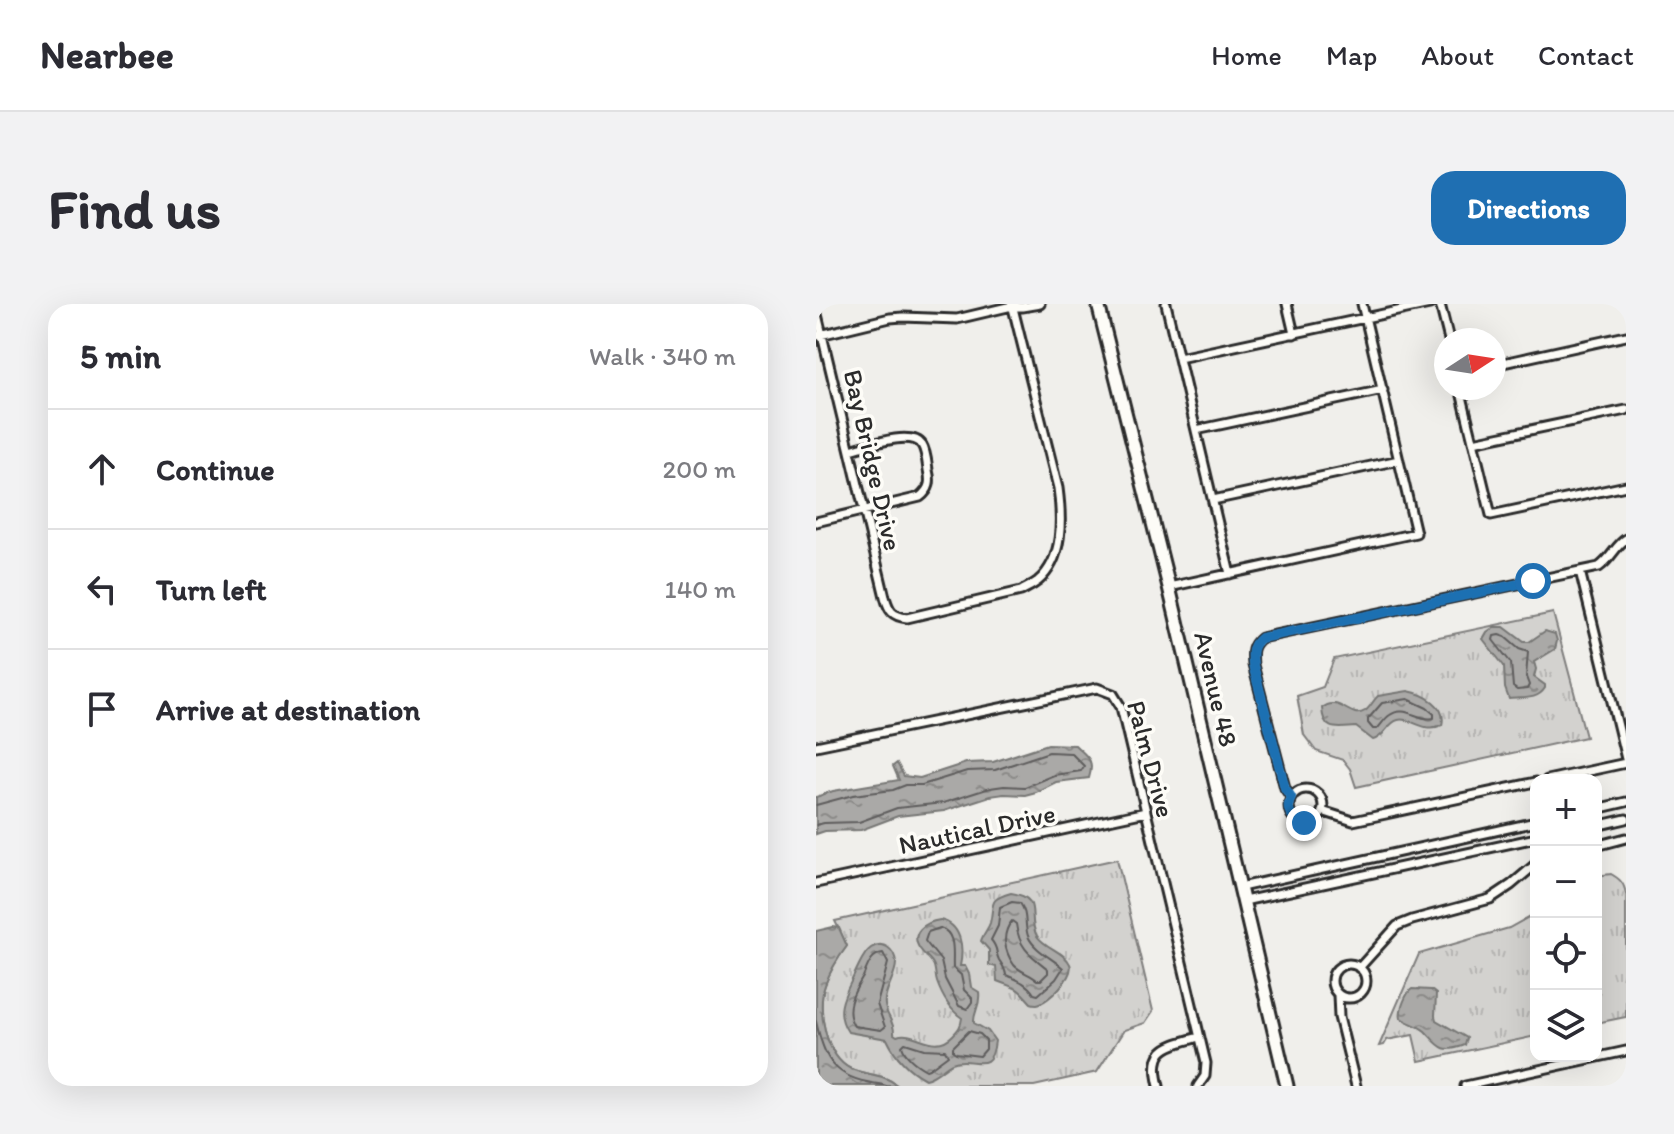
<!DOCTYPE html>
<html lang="en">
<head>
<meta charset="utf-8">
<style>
  :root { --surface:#fff; --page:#f2f2f3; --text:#2b2b33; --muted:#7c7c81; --line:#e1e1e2; --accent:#1f6fb2 }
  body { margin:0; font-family:Itim,sans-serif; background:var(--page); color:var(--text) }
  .controls { position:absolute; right:24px; bottom:24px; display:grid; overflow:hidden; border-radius:16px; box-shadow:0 8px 32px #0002 }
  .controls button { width:72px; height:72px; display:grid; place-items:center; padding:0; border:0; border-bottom:2px solid var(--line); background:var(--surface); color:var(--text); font:40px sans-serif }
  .compass { position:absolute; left:618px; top:24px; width:72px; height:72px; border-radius:50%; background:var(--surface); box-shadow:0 8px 32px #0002; rotate:78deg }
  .stop { position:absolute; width:24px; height:24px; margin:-18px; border:6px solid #1f6fb2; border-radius:50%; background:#fff }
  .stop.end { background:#1f6fb2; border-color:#fff; box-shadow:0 2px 8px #0008 }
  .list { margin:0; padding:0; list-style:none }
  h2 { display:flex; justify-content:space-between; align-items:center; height:104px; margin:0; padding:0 32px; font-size:34px }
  h2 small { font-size:26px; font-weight:400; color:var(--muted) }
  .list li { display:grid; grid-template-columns:52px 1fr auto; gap:24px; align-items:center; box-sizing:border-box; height:120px; padding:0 32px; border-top:2px solid var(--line) }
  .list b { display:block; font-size:30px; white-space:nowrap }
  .list em { font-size:26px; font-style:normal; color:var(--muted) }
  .icon { flex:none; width:44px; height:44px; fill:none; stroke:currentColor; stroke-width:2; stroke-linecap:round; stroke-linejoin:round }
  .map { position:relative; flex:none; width:810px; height:782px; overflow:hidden; border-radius:24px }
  header { display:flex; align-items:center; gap:48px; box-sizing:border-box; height:112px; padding:0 40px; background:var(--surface); border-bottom:2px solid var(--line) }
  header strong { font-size:38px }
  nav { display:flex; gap:44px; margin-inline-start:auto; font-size:28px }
  .intro { display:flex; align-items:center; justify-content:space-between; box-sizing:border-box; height:192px; padding:0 48px }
  h1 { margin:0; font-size:56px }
  .button { padding:20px 36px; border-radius:24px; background:var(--accent); color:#fff; font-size:28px; font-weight:700 }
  main { display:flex; gap:48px; padding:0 48px }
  aside { flex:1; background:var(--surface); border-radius:24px; box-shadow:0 8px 32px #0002 }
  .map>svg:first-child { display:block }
  .grass { fill:url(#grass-tufts); stroke:#7f7e7d; stroke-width:2 }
  .water { fill:url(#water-ripples); stroke:#777775; stroke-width:2 }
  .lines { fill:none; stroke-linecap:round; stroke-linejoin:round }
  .shore { stroke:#5e5d5d; stroke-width:2 }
  .street-casing { stroke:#2b2b2b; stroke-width:13 }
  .secondary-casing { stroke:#2b2b2b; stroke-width:17 }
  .street { stroke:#fdfcf7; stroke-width:7 }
  .secondary { stroke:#fdfcf7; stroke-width:11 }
  .route { stroke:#1f6fb2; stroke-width:10 }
  .labels { text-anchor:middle; stroke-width:7; stroke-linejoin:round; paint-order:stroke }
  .street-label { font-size:26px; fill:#2b2b2b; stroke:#fdfcf7 }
</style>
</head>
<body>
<header>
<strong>Nearbee</strong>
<nav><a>Home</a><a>Map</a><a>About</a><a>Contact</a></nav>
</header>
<div class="intro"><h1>Find us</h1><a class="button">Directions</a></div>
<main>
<aside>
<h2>5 min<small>Walk · 340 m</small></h2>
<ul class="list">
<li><svg class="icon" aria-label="ahead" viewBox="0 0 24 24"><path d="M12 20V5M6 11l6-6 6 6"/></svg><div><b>Continue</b></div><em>200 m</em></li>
<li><svg class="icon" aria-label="left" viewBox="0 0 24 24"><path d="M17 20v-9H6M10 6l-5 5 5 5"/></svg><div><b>Turn left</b></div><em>140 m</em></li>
<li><svg class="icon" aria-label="arrive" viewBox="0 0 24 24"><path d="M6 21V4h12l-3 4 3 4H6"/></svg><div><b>Arrive at destination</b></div></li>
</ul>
</aside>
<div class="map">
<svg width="810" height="782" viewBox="0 0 810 782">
  <defs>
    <pattern id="grass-tufts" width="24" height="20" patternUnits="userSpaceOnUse" patternTransform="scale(2)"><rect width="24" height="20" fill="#d3d2cf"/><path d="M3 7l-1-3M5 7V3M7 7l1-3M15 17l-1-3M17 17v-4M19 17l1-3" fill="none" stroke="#b5b4b2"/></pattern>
    <pattern id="water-ripples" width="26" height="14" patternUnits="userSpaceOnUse" patternTransform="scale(2)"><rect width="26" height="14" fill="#aaa9a7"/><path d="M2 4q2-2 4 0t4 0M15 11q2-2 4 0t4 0" fill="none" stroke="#8b8a88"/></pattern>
  </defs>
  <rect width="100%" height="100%" fill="#f0efeb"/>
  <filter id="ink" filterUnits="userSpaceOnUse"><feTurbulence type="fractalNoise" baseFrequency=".0125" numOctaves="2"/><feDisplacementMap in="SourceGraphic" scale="16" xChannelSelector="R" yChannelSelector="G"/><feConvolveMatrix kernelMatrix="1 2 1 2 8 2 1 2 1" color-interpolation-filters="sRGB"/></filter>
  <g filter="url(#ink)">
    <path class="grass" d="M737 309 770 433 540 483 534 465 527 456 500 447 488 431 481 392 507 383 518 355Z
      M301 555 337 707 329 719 308 726 281 768 218 782H82C68 769 52 772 35 765 10 753 0 705 9 681 14 667 22 654 31 642L19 617Z
      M795 570C804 575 808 579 810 590V713L780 719V572Z
      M720 609V732L603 757 597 731 571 736 568 741 563 742 603 650 693 624Z"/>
    <path class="water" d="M678 323H688L708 338H713L729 327 739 330 741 337 739 345 718 358 720 365 718 373 729 381V384C721 397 706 393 693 395L689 384 688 362 667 335 671 328Z
      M592 387C609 390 631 402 626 421 606 430 594 412 582 416 571 419 569 433 557 436L540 423C522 424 507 429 506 404 524 390 534 417 549 407 555 403 557 396 562 392Z
      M232 440 259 441C271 453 279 455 273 474L240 478 220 488 209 491 188 490 174 492 128 507 82 512 45 526 9 527 0 530V493L17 487 83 476 77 462 81 459 88 472 104 474 150 459 177 458Z
      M195 589C228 594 210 613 221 632 228 643 250 649 254 660 259 671 232 699 221 700 219 700 217 700 215 699 200 682 202 685 181 677L180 663 173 661V646L165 637C167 630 172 625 174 619 179 599 171 596 195 589Z
      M124 616C145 620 148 643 144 662H149L153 670 155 683 163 688C165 702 157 708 158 719L172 727 179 737C175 774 156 750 136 759 126 764 120 773 109 775 92 766 79 752 71 735L32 728C16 705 32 686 41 665 45 657 48 649 55 644 67 636 79 645 80 659 80 673 67 687 69 701 70 712 79 718 78 730L81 732C99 725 118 751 137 731 143 725 145 722 146 714 134 706 126 692 121 678 119 672 120 665 117 660 114 654 108 651 104 645 93 629 109 618 124 616Z
      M17 623 23 624 31 642C22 654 14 667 9 681 0 705 10 753 35 765 52 772 68 769 82 782H0V627Z
      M596 685 615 686 620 690 619 712 620 716 651 734 649 741C626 750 624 743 609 727 602 721 592 719 585 714 583 706 590 689 596 685Z"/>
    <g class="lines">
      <path class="shore" d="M683 331 689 333 703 345 712 348 710 373 713 381 711 385 701 386 697 383 695 359 677 336 678 332Z
        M592 395 611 404 618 410V414C603 418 589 400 574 411 569 414 565 421 561 425H557L552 419V415L566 399Z
        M0 501 37 491 77 486 90 481H106L151 467 179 466 233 448 255 449 268 462 265 467 238 471 209 483 188 482 174 484 127 499 81 504 43 518 8 519 0 521
        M196 598 204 599C212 610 208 620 212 632 218 646 236 654 247 664L240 675 222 691 218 690C211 679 202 676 190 671 189 664 187 662 183 656 179 649 183 645 175 636L182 622 184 603Z
        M196 617 200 620C203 644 214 651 232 665V669L225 676H221C215 671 203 667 198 661 188 647 185 630 196 617Z
        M124 624C141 629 136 650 137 664L145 671 148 686 156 694V698L151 705 143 702 129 675 125 657 109 637 112 628Z
        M67 649 72 659 61 700 69 723 65 726 38 722C27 705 38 688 47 673 52 662 54 651 67 649Z
        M0 717C7 750 15 771 51 778 57 780 63 779 70 782
        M153 727 164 730 170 736V745L164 752 140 749 137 747V743Z
        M89 739 108 745 129 746 132 751 113 765 110 766C101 761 89 752 86 742Z"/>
      <g class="street-casing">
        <path id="street" d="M350 0 414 270
          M471 0 478 30
          M624 0 633 36
          M0 6 69 293C73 307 76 312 91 314L205 287C210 284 217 281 222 277 248 255 246 214 242 184L196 0
          M0 32 74 14 87 13 141 15 196 2 206 3 224 0
          M363 54 614 0
          M678 61 810 32
          M644 84 675 211 810 182
          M380 126 567 86
          M657 138 810 106
          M397 196 583 156
          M0 218 104 193C114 185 115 178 112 166 111 159 110 147 106 141 96 125 50 142 34 146
          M764 267 810 455
          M353 283 600 229 546 0
          M0 442 281 384 297 390 305 403 390 759 389 772 382 782
          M731 476 810 459
          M473 502a17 17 0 1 1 34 0a17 17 0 1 1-34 0Z
          M475 493 469 484 437 361C436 349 435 342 445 334L783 263C796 254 799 242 810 235
          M780 505 810 498
          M506 507 537 517 720 478
          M780 522 810 515
          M780 542 810 534
          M0 579 330 508
          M425 583 720 518
          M428 597 720 534
          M516 677a17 17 0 1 1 34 0a17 17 0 1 1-34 0Z
          M543 664 581 622 596 616 674 595 695 581 720 560
          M522 691 523 713 540 782
          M343 782C333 743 352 742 383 733
          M649 782 810 747"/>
      </g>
      <g class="secondary-casing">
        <path id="secondary" d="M282 0 353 283 471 782"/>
      </g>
      <use href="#street" class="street"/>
      <use href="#secondary" class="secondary"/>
    </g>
  </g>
  <g class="lines" filter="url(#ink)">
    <path class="route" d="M488 519C475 515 469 505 475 493L469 484 437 361C436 349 435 342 445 334L717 277"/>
  </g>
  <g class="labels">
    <g class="street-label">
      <text transform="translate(57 156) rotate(77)" y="9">Bay Bridge Drive</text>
      <text transform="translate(400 385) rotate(77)" y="9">Avenue 48</text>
      <text transform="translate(335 455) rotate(75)" y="9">Palm Drive</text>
      <text transform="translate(161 525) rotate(-12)" y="9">Nautical Drive</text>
    </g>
  </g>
</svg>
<div class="controls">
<button>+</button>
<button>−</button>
<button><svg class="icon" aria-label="locate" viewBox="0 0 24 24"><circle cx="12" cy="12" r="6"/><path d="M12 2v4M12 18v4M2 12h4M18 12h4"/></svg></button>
<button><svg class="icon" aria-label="layers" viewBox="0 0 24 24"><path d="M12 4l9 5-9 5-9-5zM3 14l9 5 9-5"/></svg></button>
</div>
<svg class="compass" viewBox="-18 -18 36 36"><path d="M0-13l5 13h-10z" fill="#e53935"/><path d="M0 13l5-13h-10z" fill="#7c7c81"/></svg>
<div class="stop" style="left:717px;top:277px"></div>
<div class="stop end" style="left:488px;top:519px"></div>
</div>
</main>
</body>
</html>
